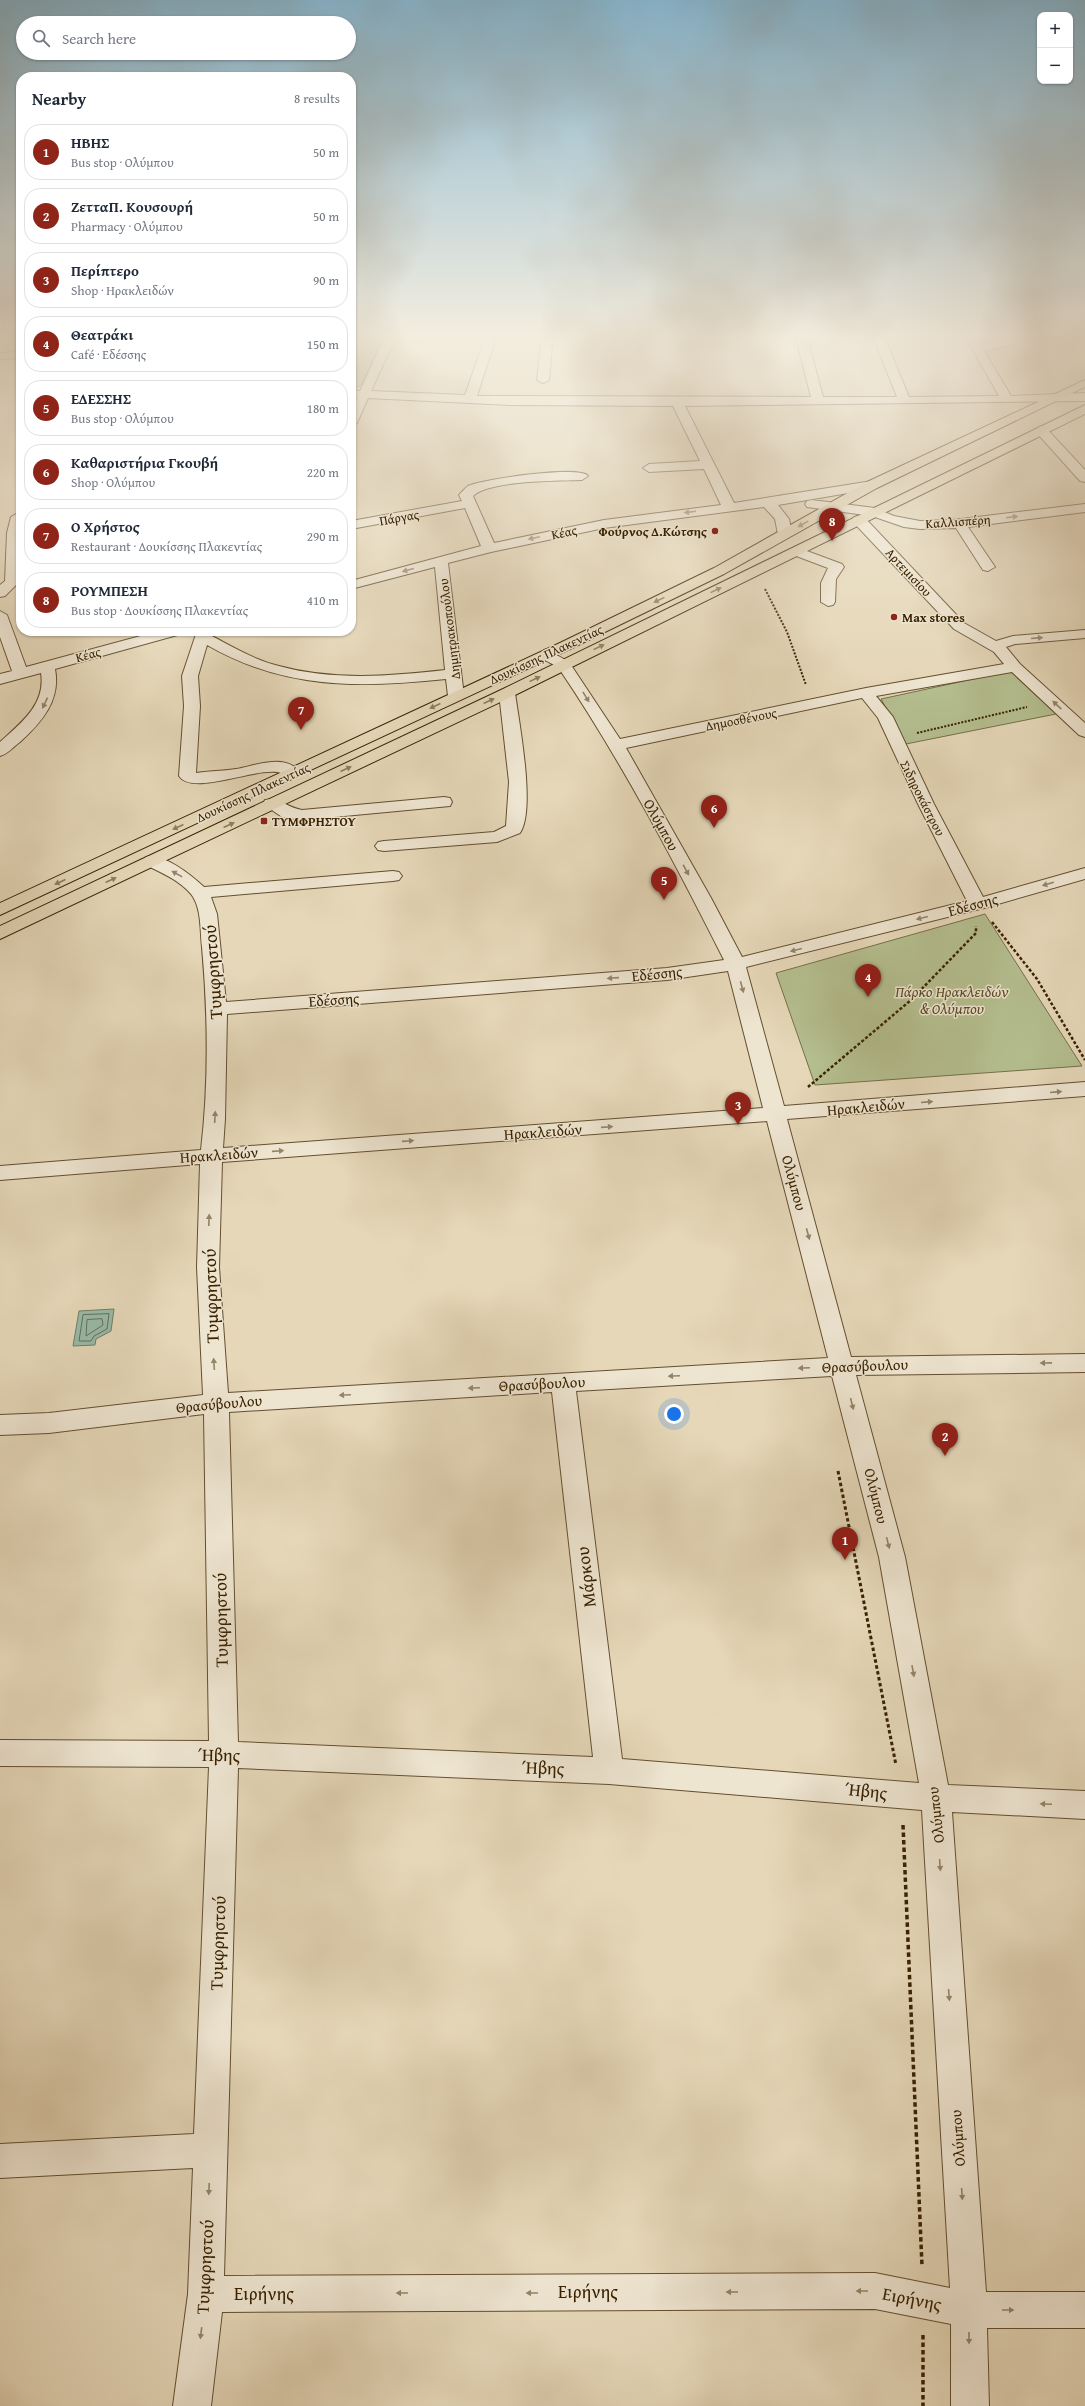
<!DOCTYPE html>
<html lang="en">
<head>
<meta charset="utf-8">
<style>
  :root { --surface:#fff; --page:#f6f6f7; --text:#1f2937; --muted:#747a83; --line:#e0e1e3; --accent:#8f2418 }
  body { margin:0; font-family:"Gentium Book Plus",serif; background:var(--page); color:var(--text) }
  .controls { position:absolute; right:12px; top:12px; display:grid; overflow:hidden; border-radius:8px; box-shadow:0 1px 3px #0004 }
  .controls button { width:36px; height:36px; display:grid; place-items:center; padding:0; border:0; border-bottom:1px solid var(--line); background:var(--surface); color:var(--text); font:20px sans-serif }
  .you { position:absolute; left:674px; top:1414px; width:14px; height:14px; margin:-10px; border:3px solid #fff; border-radius:50%; background:#1a73e8; box-shadow:0 0 0 6px #1a73e833 }
  .badge { display:grid; place-items:center; width:26px; height:26px; border-radius:50%; background:var(--accent); color:#fff; font-size:13px; font-weight:700 }
  .pin { position:absolute; translate:-50% -33px; filter:drop-shadow(0 1px 2px #0008) }
  .pin::after { content:''; position:absolute; top:21px; width:14px; height:12px; background:inherit; clip-path:polygon(0 0,100% 0,50% 100%) }
  .list { margin:0; padding:0; list-style:none }
  h2 { display:flex; justify-content:space-between; align-items:center; height:52px; margin:0; padding:0 16px; font-size:17px }
  h2 small { font-size:13px; font-weight:400; color:var(--muted) }
  .list li { display:grid; grid-template-columns:26px 1fr auto; gap:12px; align-items:center; box-sizing:border-box; height:56px; margin:0 8px 8px; padding:0 8px; border:1px solid var(--line); border-radius:16px }
  .list b { display:block; font-size:15px; white-space:nowrap }
  .list p { margin:0; font-size:13px; white-space:nowrap; color:var(--muted) }
  .list em { font-size:13px; font-style:normal; color:var(--muted) }
  .icon { flex:none; width:22px; height:22px; fill:none; stroke:currentColor; stroke-width:2; stroke-linecap:round; stroke-linejoin:round }
  .map { position:relative; flex:none; width:1085px; height:2406px; overflow:hidden }
  .search { position:absolute; background:var(--surface); box-shadow:0 1px 3px #0004; left:16px; top:16px; width:340px; height:44px; display:flex; align-items:center; gap:10px; box-sizing:border-box; padding:0 14px; border-radius:22px; color:var(--muted); font-size:15px }
  .panel { position:absolute; background:var(--surface); box-shadow:0 1px 3px #0004; left:16px; top:72px; width:340px; height:564px; border-radius:16px }
  .map>svg:first-child { display:block }
  .green { fill:#b4be8f; stroke:#767048 }
  .water { fill:#97baa9; stroke:#717d65 }
  .lines { fill:none; stroke-linecap:round; stroke-linejoin:round }
  .shore { stroke:#686e54; stroke-width:1 }
  .minor-casing { stroke:#644f2e; stroke-width:2 }
  .major-casing { stroke:#392200; stroke-width:2 }
  .path-far3 { stroke:#392200; stroke-width:2; stroke-dasharray:2 1.5; stroke-linecap:butt }
  .path-far2 { stroke:#392200; stroke-width:2.5; stroke-dasharray:3 2; stroke-linecap:butt }
  .path-far1 { stroke:#392200; stroke-width:3; stroke-dasharray:3.5 2.5; stroke-linecap:butt }
  .path { stroke:#392200; stroke-width:3.5; stroke-dasharray:4.5 3; stroke-linecap:butt }
  .minor { fill:#eee5d1; fill-rule:evenodd }
  .major { fill:#e5d7b8; fill-rule:evenodd }
  .oneway { fill:#948468 }
  .oneway2 { fill:#8f7c5c }
  .poi-dot { fill:#8f2418; stroke:#eee5d1; stroke-width:1.5 }
  .labels { text-anchor:middle; stroke-width:3; stroke-linejoin:round; paint-order:stroke }
  .far-street-label { font-size:13px; fill:#392200; stroke:#eee5d1 }
  .far-poi-label { font-size:13px; font-weight:bold; fill:#392200; stroke:#eee5d1; text-anchor:start }
  .street-label { font-size:15px; fill:#392200; stroke:#eee5d1 }
  .park-label { font-size:15px; font-style:italic; fill:#584924; stroke:#eee5d1 }
  .near-street-label { font-size:18px; fill:#392200; stroke:#eee5d1 }
</style>
</head>
<body>
<div class="map">
<svg width="1085" height="2406" viewBox="0 0 1085 2406">
  <rect width="100%" height="100%" fill="#e5d7b8"/>
  <filter id="stains"><feTurbulence type="fractalNoise" baseFrequency=".005" numOctaves="4"/><feColorMatrix values="0 0 0 0 .2 0 0 0 0 .09 0 0 0 0 .02 0 0 0 .5 -.17"/></filter>
  <radialGradient id="worn" r=".72"><stop offset=".6" stop-color="#630" stop-opacity="0"/><stop offset="1" stop-color="#630" stop-opacity=".3"/></radialGradient>
  <path class="green" d="M351 334H386L361 385 351 390Z
    M1010 671 1056 714 906 744 881 699Z
    M985 914 1082 1066 815 1085 776 973Z"/>
  <path class="water" d="M114 1309 111 1331 96 1339 95 1345 73 1346 79 1311Z"/>
  <g class="lines">
    <path class="shore" d="M109 1314 107 1329 94 1336 91 1341H79L83 1315Z
      M102 1319 103 1325 86 1336 87 1320Z"/>
    <g class="minor-casing">
      <path id="minor" d="M386 334H504L496 337 477 396 811 397 795 334H806L823 397H897L872 334H883L909 397 999 396 964 334H975L981 345 1019 334H1035L1011 345 984 351 1011 396 1085 393V401L685 406 734 503 872 481 878 485 872 489 778 505 789 519 792 534 785 538 778 534 775 519 764 507 604 528 491 552 448 563 464 696 456 701 448 696 446 679C360 688 285 690 207 645L198 676 200 706 196 773C209 771 223 771 236 769 255 766 286 752 300 773 295 780 289 781 281 780L279 776 281 773C261 765 193 797 179 776L184 706 182 676 197 631H211L210 635C233 647 254 660 279 666 333 681 391 676 445 670L435 567 351 589V581L481 546 465 508 351 529V521L462 501 459 495C462 492 465 488 468 486 482 479 581 465 588 476L582 480C558 481 490 480 473 496L494 543 604 520 721 505 704 469 649 472 643 468 649 464 700 461 673 406 510 405 368 398 357 423 351 427V410L357 398H351V390L360 391ZM485 338 465 395 371 391 394 341Z
        M542 334H553L549 380 543 383 537 380Z
        M21 352V358L0 359V353Z
        M1041 426 1045 427 1085 470V482L1080 481 1037 433 1035 430Z
        M812 500 875 508 894 516 920 521 953 520 1085 504V512L968 527 995 567 988 571 983 570 956 528 920 529 904 527 872 516 807 507 805 504 807 501Z
        M18 513 21 514 19 582 5 596 0 597V585L5 581 7 533 11 517Z
        M859 516 864 517 964 623 996 641 1013 636 1085 630V638L1015 644 1006 647 1020 664 1085 723V737L1079 735 1012 672 876 696 893 717 934 804 983 897 1085 868V879L984 908 746 967 784 1106 1085 1082V1096L787 1119 851 1357 1085 1354V1372L856 1375 905 1557 948 1785 1085 1791V1819L952 1812 986 2292H1085V2328H987L989 2406H951V2324L875 2309 222 2312 211 2406H173L188 2294 193 2168 0 2178V2144L194 2134 209 1767 0 1766V1740L209 1741 204 1414 49 1433 0 1435V1415L49 1413 203 1395 197 1267 200 1164 0 1180V1166L201 1150C209 1082 208 1015 202 947 200 931 202 908 191 894 179 880 162 873 146 865L143 861 146 857C164 853 191 875 204 887L393 871 399 872 402 876 399 880 393 881 211 897 217 914 226 1002 667 968 724 960C674 861 622 762 560 670 555 663 544 662 538 654L546 649 569 662 620 739 866 688 1004 664 994 652 954 629 854 523 852 520 854 517ZM862 698 878 718 918 804 967 901 742 957 711 898 626 748ZM728 971 763 1108 223 1148 225 1119 227 1014 667 980ZM767 1121 828 1358 228 1393 219 1267 222 1162ZM832 1376 879 1557 919 1783 622 1759 576 1391ZM552 1392 593 1757 238 1742 229 1412ZM238 1768 609 1784 922 1810 950 2288 875 2273 224 2276Z
        M796 547 842 564 844 567 836 579 835 602 833 605 828 606 821 602V583L828 568 791 554 789 551Z
        M0 611 7 615 26 667 159 631H183L181 634 55 669C61 700 42 722 20 742 13 747 8 754 0 756V742C21 723 46 704 41 673L0 684V674L12 671 0 637Z
        M507 688 515 693C519 722 536 810 520 833L497 842 384 851 378 850 375 846 378 842 384 841 494 832 506 826 509 782 499 693Z
        M444 797 450 798 452 802 450 806 302 820 282 817 263 804 265 800C278 797 289 808 302 810Z"/>
    </g>
    <g class="major-casing">
      <path id="major" d="M1085 380V387L877 488 724 574 572 648 0 915V903L562 642 714 568 867 482Z
        M1085 405V414L513 696 0 939V926L501 690Z"/>
    </g>
    <path class="path-far3" d="M765 589 787 632 806 685
      M917 733 1027 707"/>
    <path class="path-far2" d="M992 922 1037 979 1085 1060
      M808 1087 911 1000 976 933V926"/>
    <path class="path-far1" d="M838 1471 896 1765"/>
    <path class="path" d="M903 1825 922 2266
      M923 2335V2406"/>
    <use href="#minor" class="minor"/>
    <use href="#major" class="major"/>
  </g>
  <defs><path id="oneway-solid" d="M-6-.8H1V-3.2L6.5 0L1 3.2V.8H-6Z"/></defs>
  <g class="oneway">
    <use href="#oneway-solid" transform="translate(690 512) rotate(173)"/>
    <use href="#oneway-solid" transform="translate(1012 517) rotate(-7)"/>
    <use href="#oneway-solid" transform="translate(534 538) rotate(168)"/>
    <use href="#oneway-solid" transform="translate(408 570) rotate(165)"/>
    <use href="#oneway-solid" transform="translate(1037 638) rotate(-5)"/>
    <use href="#oneway-solid" transform="translate(586 697) rotate(59)"/>
    <use href="#oneway-solid" transform="translate(45 703) rotate(115)"/>
    <use href="#oneway-solid" transform="translate(1057 705) rotate(-137)"/>
    <use href="#oneway-solid" transform="translate(686 870) rotate(61)"/>
    <use href="#oneway-solid" transform="translate(177 874) rotate(-151)"/>
    <use href="#oneway-solid" transform="translate(1048 884) rotate(164)"/>
    <use href="#oneway-solid" transform="translate(922 918) rotate(166)"/>
    <use href="#oneway-solid" transform="translate(796 950) rotate(166)"/>
    <use href="#oneway-solid" transform="translate(613 978) rotate(176)"/>
    <use href="#oneway-solid" transform="translate(742 987) rotate(75)"/>
    <use href="#oneway-solid" transform="translate(1056 1092) rotate(-5)"/>
    <use href="#oneway-solid" transform="translate(927 1102) rotate(-5)"/>
    <use href="#oneway-solid" transform="translate(215 1117) rotate(-87)"/>
    <use href="#oneway-solid" transform="translate(607 1127) rotate(-4)"/>
    <use href="#oneway-solid" transform="translate(408 1141) rotate(-4)"/>
    <use href="#oneway-solid" transform="translate(278 1151) rotate(-4)"/>
    <use href="#oneway-solid" transform="translate(209 1220) rotate(-88)"/>
    <use href="#oneway-solid" transform="translate(808 1234) rotate(75)"/>
    <use href="#oneway-solid" transform="translate(1046 1363) rotate(179)"/>
    <use href="#oneway-solid" transform="translate(214 1364) rotate(-94)"/>
    <use href="#oneway-solid" transform="translate(804 1368) rotate(177)"/>
    <use href="#oneway-solid" transform="translate(674 1376) rotate(177)"/>
    <use href="#oneway-solid" transform="translate(474 1388) rotate(177)"/>
    <use href="#oneway-solid" transform="translate(345 1395) rotate(177)"/>
    <use href="#oneway-solid" transform="translate(852 1404) rotate(76)"/>
    <use href="#oneway-solid" transform="translate(888 1543) rotate(76)"/>
    <use href="#oneway-solid" transform="translate(913 1671) rotate(80)"/>
    <use href="#oneway-solid" transform="translate(1046 1804) rotate(-177)"/>
    <use href="#oneway-solid" transform="translate(940 1865) rotate(86)"/>
    <use href="#oneway-solid" transform="translate(949 1995) rotate(86)"/>
    <use href="#oneway-solid" transform="translate(209 2189) rotate(92)"/>
    <use href="#oneway-solid" transform="translate(962 2194) rotate(86)"/>
    <use href="#oneway-solid" transform="translate(862 2291) rotate(180)"/>
    <use href="#oneway-solid" transform="translate(732 2292) rotate(180)"/>
    <use href="#oneway-solid" transform="translate(402 2293) rotate(180)"/>
    <use href="#oneway-solid" transform="translate(532 2293) rotate(180)"/>
    <use href="#oneway-solid" transform="translate(1008 2310)"/>
    <use href="#oneway-solid" transform="translate(201 2333) rotate(97)"/>
    <use href="#oneway-solid" transform="translate(969 2338) rotate(90)"/>
  </g>
  <g class="oneway2">
    <use href="#oneway-solid" transform="translate(803 524) rotate(151)"/>
    <use href="#oneway-solid" transform="translate(716 590) rotate(-26)"/>
    <use href="#oneway-solid" transform="translate(659 600) rotate(154)"/>
    <use href="#oneway-solid" transform="translate(599 647) rotate(-26)"/>
    <use href="#oneway-solid" transform="translate(535 679) rotate(-26)"/>
    <use href="#oneway-solid" transform="translate(489 701) rotate(-25)"/>
    <use href="#oneway-solid" transform="translate(435 706) rotate(155)"/>
    <use href="#oneway-solid" transform="translate(346 769) rotate(-25)"/>
    <use href="#oneway-solid" transform="translate(229 825) rotate(-25)"/>
    <use href="#oneway-solid" transform="translate(178 827) rotate(155)"/>
    <use href="#oneway-solid" transform="translate(111 880) rotate(-25)"/>
    <use href="#oneway-solid" transform="translate(60 882) rotate(155)"/>
  </g>
  <linearGradient id="sky" x2="0" y2="1"><stop stop-color="#87b6cf"/><stop offset="0.5" stop-color="#f3eddf"/><stop offset="1" stop-color="#f3eddf" stop-opacity="0"/></linearGradient>
  <rect width="1085" height="671" fill="url(#sky)"/>
  <g class="poi-dot">
    <circle cx="715" cy="531" r="4"/>
    <circle cx="894" cy="617" r="4"/>
    <rect x="260" y="817" width="8" height="8" rx="2"/>
  </g>
  <g class="labels">
    <g class="far-street-label">
      <text transform="translate(399 517) rotate(-10)" y="5">Πάργας</text>
      <text transform="translate(958 521) rotate(-4)" y="5">Καλλισπέρη</text>
      <text transform="translate(564 532) rotate(-12)" y="5">Κέας</text>
      <text transform="translate(909 572) rotate(47)" y="5">Αρτεμισίου</text>
      <text transform="translate(449 629) rotate(-97)" y="5">Δημητρακοπούλου</text>
      <text transform="translate(88 654) rotate(-15)" y="5">Κέας</text>
      <text transform="translate(546 654) rotate(-25)" y="5">Δουκίσσης Πλακεντίας</text>
      <text transform="translate(741 719) rotate(-11)" y="5">Δημοσθένους</text>
      <text transform="translate(253 792) rotate(-25)" y="5">Δουκίσσης Πλακεντίας</text>
      <text transform="translate(923 798) rotate(63)" y="5">Σιδηροκάστρου</text>
    </g>
    <g class="far-poi-label">
      <text x="707" y="536" text-anchor="end">Φούρνος Δ.Κώτσης</text>
      <text x="902" y="622">Max stores</text>
      <text x="272" y="826">ΤΥΜΦΡΗΣΤΟΥ</text>
    </g>
    <g class="street-label">
      <text transform="translate(661 825) rotate(61)" y="5">Ολύμπου</text>
      <text transform="translate(973 905) rotate(-15)" y="5">Εδέσσης</text>
      <text transform="translate(657 974) rotate(-6)" y="5">Εδέσσης</text>
      <text transform="translate(334 1000) rotate(-4)" y="5">Εδέσσης</text>
      <text transform="translate(866 1107) rotate(-5)" y="5">Ηρακλειδών</text>
      <text transform="translate(543 1132) rotate(-4)" y="5">Ηρακλειδών</text>
      <text transform="translate(219 1155) rotate(-4)" y="5">Ηρακλειδών</text>
      <text transform="translate(794 1183) rotate(75)" y="5">Ολύμπου</text>
      <text transform="translate(865 1366) rotate(-2)" y="5">Θρασύβουλου</text>
      <text transform="translate(542 1384) rotate(-3)" y="5">Θρασύβουλου</text>
      <text transform="translate(219 1404) rotate(-5)" y="5">Θρασύβουλου</text>
      <text transform="translate(876 1496) rotate(76)" y="5">Ολύμπου</text>
      <text transform="translate(936 1815) rotate(-96)" y="5">Ολύμπου</text>
      <text transform="translate(958 2138) rotate(-94)" y="5">Ολύμπου</text>
    </g>
    <g class="park-label">
      <text x="952" y="997">Πάρκο Ηρακλειδών<tspan x="952" dy="17">&amp; Ολύμπου</tspan></text>
    </g>
    <g class="near-street-label">
      <text transform="translate(213 972) rotate(-94)" y="6">Τυμφρηστού</text>
      <text transform="translate(211 1296) rotate(-92)" y="6">Τυμφρηστού</text>
      <text transform="translate(586 1577) rotate(-97)" y="6">Μάρκου</text>
      <text transform="translate(221 1620) rotate(-91)" y="6">Τυμφρηστού</text>
      <text transform="translate(219 1755) rotate(1)" y="6">Ήβης</text>
      <text transform="translate(543 1768) rotate(2)" y="6">Ήβης</text>
      <text transform="translate(866 1791) rotate(6)" y="6">Ήβης</text>
      <text transform="translate(218 1943) rotate(-88)" y="6">Τυμφρηστού</text>
      <text transform="translate(205 2267) rotate(-87)" y="6">Τυμφρηστού</text>
      <text x="588" y="2298">Ειρήνης</text>
      <text x="264" y="2300">Ειρήνης</text>
      <text transform="translate(912 2299) rotate(11)" y="6">Ειρήνης</text>
    </g>
  </g>
  <rect width="100%" height="100%" filter="url(#stains)"/>
  <rect width="100%" height="100%" fill="url(#worn)"/>
</svg>
<div class="controls">
<button>+</button>
<button>−</button>
</div>
<div class="you"></div>
<div class="pin badge" style="left:845px;top:1560px">1</div>
<div class="pin badge" style="left:945px;top:1456px">2</div>
<div class="pin badge" style="left:738px;top:1125px">3</div>
<div class="pin badge" style="left:868px;top:997px">4</div>
<div class="pin badge" style="left:664px;top:900px">5</div>
<div class="pin badge" style="left:714px;top:828px">6</div>
<div class="pin badge" style="left:301px;top:730px">7</div>
<div class="pin badge" style="left:832px;top:541px">8</div>
<div class="search"><svg class="icon" aria-label="search" viewBox="0 0 24 24"><circle cx="10" cy="10" r="6"/><path d="M15 15l6 6"/></svg>Search here</div>
<section class="panel">
<h2>Nearby<small>8 results</small></h2>
<ul class="list">
<li><span class="badge">1</span><div><b>ΗΒΗΣ</b><p>Bus stop · Ολύμπου</p></div><em>50 m</em></li>
<li><span class="badge">2</span><div><b>ΖετταΠ. Κουσουρή</b><p>Pharmacy · Ολύμπου</p></div><em>50 m</em></li>
<li><span class="badge">3</span><div><b>Περίπτερο</b><p>Shop · Ηρακλειδών</p></div><em>90 m</em></li>
<li><span class="badge">4</span><div><b>Θεατράκι</b><p>Café · Εδέσσης</p></div><em>150 m</em></li>
<li><span class="badge">5</span><div><b>ΕΔΕΣΣΗΣ</b><p>Bus stop · Ολύμπου</p></div><em>180 m</em></li>
<li><span class="badge">6</span><div><b>Καθαριστήρια Γκουβή</b><p>Shop · Ολύμπου</p></div><em>220 m</em></li>
<li><span class="badge">7</span><div><b>Ο Χρήστος</b><p>Restaurant · Δουκίσσης Πλακεντίας</p></div><em>290 m</em></li>
<li><span class="badge">8</span><div><b>ΡΟΥΜΠΕΣΗ</b><p>Bus stop · Δουκίσσης Πλακεντίας</p></div><em>410 m</em></li>
</ul>
</section>
</div>
</body>
</html>
